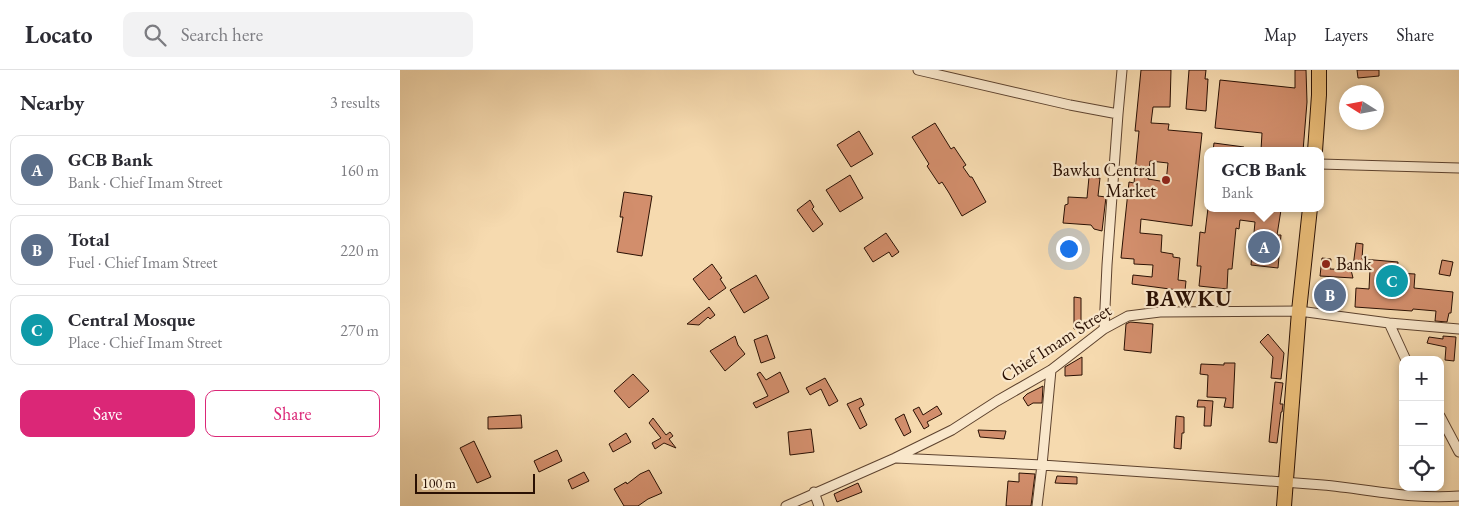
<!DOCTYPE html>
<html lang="en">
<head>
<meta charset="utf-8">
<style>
  :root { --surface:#fff; --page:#f2f2f3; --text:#2b2b33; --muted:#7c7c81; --line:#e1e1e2; --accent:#db2777 }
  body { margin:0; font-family:"EB Garamond",serif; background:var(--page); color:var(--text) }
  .controls { position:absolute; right:15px; bottom:15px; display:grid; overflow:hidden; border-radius:10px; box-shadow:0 2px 8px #0003 }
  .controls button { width:45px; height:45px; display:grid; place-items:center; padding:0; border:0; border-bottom:1px solid var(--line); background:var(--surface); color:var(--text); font:25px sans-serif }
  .compass { position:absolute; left:939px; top:15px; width:45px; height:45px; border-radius:50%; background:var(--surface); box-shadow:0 2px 8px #0003; rotate:281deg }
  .scale { position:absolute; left:15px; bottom:12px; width:120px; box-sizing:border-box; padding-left:5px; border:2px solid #2a1003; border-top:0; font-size:14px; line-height:18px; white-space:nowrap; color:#2a1003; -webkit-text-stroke:4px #f9e7cb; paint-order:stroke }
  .you { position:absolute; left:668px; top:178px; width:18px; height:18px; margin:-12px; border:4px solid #fff; border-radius:50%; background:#1a73e8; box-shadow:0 0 0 8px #1a73e833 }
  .badge { display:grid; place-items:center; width:32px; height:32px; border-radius:50%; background:var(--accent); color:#fff; font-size:16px; font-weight:700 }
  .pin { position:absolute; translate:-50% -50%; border:2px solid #fff; box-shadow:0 1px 5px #0006 }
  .popup { position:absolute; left:804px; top:77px; width:120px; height:65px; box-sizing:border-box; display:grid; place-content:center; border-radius:10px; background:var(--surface); filter:drop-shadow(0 1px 4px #0005); font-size:16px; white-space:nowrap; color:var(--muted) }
  .popup b { font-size:19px; color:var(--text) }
  .popup::after { content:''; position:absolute; left:50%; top:100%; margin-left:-10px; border:10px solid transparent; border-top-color:var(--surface) }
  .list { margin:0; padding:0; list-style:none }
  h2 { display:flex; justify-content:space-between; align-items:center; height:65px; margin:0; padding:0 20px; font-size:21px }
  h2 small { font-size:16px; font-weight:400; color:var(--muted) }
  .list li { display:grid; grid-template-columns:32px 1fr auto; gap:15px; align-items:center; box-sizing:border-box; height:70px; margin:0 10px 10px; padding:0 10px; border:1px solid var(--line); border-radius:10px }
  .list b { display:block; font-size:19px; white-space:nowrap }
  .list p { margin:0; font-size:16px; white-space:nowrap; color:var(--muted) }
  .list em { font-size:16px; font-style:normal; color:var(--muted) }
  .actions { display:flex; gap:10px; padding:15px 20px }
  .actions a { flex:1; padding:11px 0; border:1px solid var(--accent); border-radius:10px; text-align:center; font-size:18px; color:var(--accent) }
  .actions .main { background:var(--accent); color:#fff }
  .icon { flex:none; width:28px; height:28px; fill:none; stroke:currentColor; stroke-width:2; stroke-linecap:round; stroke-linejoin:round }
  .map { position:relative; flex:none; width:1059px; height:436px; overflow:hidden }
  header { display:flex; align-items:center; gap:30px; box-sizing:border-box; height:70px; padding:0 25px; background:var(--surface); border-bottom:1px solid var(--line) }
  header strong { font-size:24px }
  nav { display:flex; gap:28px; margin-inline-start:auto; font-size:18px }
  .search { width:350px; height:45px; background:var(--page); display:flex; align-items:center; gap:12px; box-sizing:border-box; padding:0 18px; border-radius:10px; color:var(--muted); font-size:19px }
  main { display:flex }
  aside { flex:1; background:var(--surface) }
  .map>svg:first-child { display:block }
  .building { fill:#d28e6c; stroke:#2a1003; fill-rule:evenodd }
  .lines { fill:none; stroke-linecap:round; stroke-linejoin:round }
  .minor-casing { stroke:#5d422e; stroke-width:11 }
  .highway-casing { stroke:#2a1003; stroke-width:16 }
  .minor { stroke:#f9e7cb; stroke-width:9 }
  .highway { stroke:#ebbd78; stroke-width:14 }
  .poi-dot { fill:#8f2418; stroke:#f9e7cb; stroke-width:2 }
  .labels { text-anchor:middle; stroke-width:4.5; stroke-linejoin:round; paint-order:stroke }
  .poi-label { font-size:18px; fill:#2a1003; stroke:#f9e7cb; text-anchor:end }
  .street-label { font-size:18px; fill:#2a1003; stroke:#f9e7cb }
  .district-label { font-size:22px; font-weight:bold; letter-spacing:1px; fill:#2a1003; stroke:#f9e7cb }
</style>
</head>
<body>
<header>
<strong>Locato</strong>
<div class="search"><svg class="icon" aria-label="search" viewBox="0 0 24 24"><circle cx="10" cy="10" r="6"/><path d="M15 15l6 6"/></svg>Search here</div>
<nav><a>Map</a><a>Layers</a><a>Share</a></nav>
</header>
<main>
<aside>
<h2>Nearby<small>3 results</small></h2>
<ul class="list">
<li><span class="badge" style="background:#5c6f8a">A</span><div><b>GCB Bank</b><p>Bank · Chief Imam Street</p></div><em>160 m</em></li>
<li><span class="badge" style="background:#5c6f8a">B</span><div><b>Total</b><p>Fuel · Chief Imam Street</p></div><em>220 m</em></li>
<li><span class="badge" style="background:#0f9aa8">C</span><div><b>Central Mosque</b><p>Place · Chief Imam Street</p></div><em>270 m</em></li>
</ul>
<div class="actions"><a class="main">Save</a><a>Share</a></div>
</aside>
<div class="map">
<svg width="1059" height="436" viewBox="0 0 1059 436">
  <rect width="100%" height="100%" fill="#f6daaf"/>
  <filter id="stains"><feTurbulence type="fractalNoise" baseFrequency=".004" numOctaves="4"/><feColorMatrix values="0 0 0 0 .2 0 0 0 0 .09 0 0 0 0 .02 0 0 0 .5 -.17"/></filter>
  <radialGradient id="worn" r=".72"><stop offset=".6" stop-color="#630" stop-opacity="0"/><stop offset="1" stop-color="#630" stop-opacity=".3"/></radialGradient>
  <path class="building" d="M741 0H771L770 37H753L751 53 769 54 768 60 802 63 792 156 741 149 740 163 762 165 761 182 773 184V187L780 188 778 210 786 211 785 221 732 214 733 205 752 207 753 195 734 194V189L721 188 729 112 734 113 739 61H735ZM750 91 768 93 766 112 748 109Z
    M789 0H806L805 9H808L806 41 786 39Z
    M895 0H906L907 32 903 81 861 80 862 63 815 58 820 10 895 18Z
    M957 0H979V6L958 8Z
    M535 53 551 79 554 77 566 95 563 97 570 107H572L586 132 562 146 549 123 542 112 539 114 527 96 529 94 512 67Z
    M459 61 473 84 451 97 437 75Z
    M814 73 844 77V81H813Z
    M450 105 463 128 440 142 426 120Z
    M689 107 700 108 698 126 706 127 702 161 694 159 691 155 663 153 665 135 668 134V127L687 128Z
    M224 122 252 126 242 186 217 182 223 147H220Z
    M410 130 414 137 412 139 423 154 413 162 397 140Z
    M808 138H873L881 140 877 165H881L878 198 851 195 855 152 840 150 839 159 836 158 832 199H828L827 219 799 216 801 196H797L800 162 805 163Z
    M486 163 499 182 492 187 489 182 473 192 464 178Z
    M956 173 963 174 962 189 998 192 997 203 1015 204 1014 218 1053 222 1051 243H1049L1047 252 1035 251 1036 241 1013 239 1012 241 955 237 956 218 969 219 970 199 953 197Z
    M922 188 931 189 930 199 951 200 953 208 920 206Z
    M1042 190 1053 192 1050 206 1039 204Z
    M312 194 322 208 320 209 326 218 309 230 293 209Z
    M356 205 369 228 344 243 330 220Z
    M674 227 681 228V259H674Z
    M309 237 315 245 310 249 308 247 299 255 287 254Z
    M730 252 753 254 751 283 724 280 726 254Z
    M868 264 884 283 881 309 871 308 873 287 860 272Z
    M367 265 375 288 361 293 354 270Z
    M335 266 338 275 345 284 325 301 310 281Z
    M1043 266 1056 267 1054 291 1045 290 1046 277 1027 273 1029 267 1043 269Z
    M682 287V305L665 306V297Z
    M824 293H835L833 338 824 337 826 328 807 327 808 305 800 304 801 294 824 295Z
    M360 302 366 310 380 302 389 322 356 338 353 333 368 326 357 304Z
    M233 304 249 321 229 338 214 321Z
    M425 308 438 331 429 336 421 319 410 325 406 318Z
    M875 312 883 313 880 334H883L882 342H881L877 373 869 372Z
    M643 316 642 333H633L628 336 623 328 627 324Z
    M461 328 464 335 459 338 467 355 460 359 447 334Z
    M798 330 813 331 811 356H804L805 337H797Z
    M537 336 542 344 527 352 529 356 524 359 513 340 519 337 523 345Z
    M504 344 511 362 504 366 495 349Z
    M121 345 122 358 88 359V347Z
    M776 346 784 347V363H782L781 379 774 378Z
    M253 348 266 365 270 362 273 366 269 369 276 378 264 373 255 379 252 373 261 368 249 353Z
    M411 359 414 382 390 385 388 362Z
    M578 360 606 361 604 369 580 367Z
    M226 363 231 372 213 382 209 374Z
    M74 371 91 407 77 413 60 378Z
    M157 380 162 391 139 402 134 391Z
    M249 400 262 423 248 429 238 436H224L214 419 226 412 227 414 240 404Z
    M184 402 189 411 172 419 168 410Z
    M619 403 635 404 631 436H606L608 411 619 412Z
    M657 406 677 407V414L655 413Z
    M458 413 462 422 437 432 434 424Z"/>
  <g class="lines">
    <g class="minor-casing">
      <path id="minor" d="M518 0 670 35 718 44 707 195 704 259
        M718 44 722 0
        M920 94 1059 98
        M989 253 1006 290
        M651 300 642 395C736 401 829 408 923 415 968 419 1014 430 1059 426
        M1040 346 1059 382
        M496 388 642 395 637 436
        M414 422 419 436
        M386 436 495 388 552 360 597 331 651 300 704 259 728 246 760 242 899 241 989 253 1059 259"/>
    </g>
    <g class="highway-casing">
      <path id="highway" d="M915 81 919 25V0
        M884 436 899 241 910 138"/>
    </g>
    <use href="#minor" class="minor"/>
    <use href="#highway" class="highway"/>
  </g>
  <g class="poi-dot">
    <circle cx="766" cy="110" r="5"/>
    <circle cx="926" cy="194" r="5"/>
  </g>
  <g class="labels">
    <g class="poi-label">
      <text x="756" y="106">Bawku Central<tspan x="756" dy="21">Market</tspan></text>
      <text x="936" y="200" text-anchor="start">Bank</text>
    </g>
    <g class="street-label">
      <text transform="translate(656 273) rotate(-33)" y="6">Chief Imam Street</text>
    </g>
    <g class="district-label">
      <text x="789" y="236">BAWKU</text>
    </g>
  </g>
  <rect width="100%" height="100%" filter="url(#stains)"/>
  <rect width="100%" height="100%" fill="url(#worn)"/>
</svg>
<div class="controls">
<button>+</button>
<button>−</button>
<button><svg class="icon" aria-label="locate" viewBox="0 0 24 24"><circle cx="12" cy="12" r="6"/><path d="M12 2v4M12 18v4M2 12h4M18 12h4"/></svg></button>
</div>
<svg class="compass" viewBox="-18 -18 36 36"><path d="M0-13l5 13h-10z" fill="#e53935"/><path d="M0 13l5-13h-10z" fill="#7c7c81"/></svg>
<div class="scale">100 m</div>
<div class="you"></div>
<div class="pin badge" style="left:864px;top:177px;background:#5c6f8a">A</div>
<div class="popup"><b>GCB Bank</b>Bank</div>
<div class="pin badge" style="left:930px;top:225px;background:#5c6f8a">B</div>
<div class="pin badge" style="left:992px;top:211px;background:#0f9aa8">C</div>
</div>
</main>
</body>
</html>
